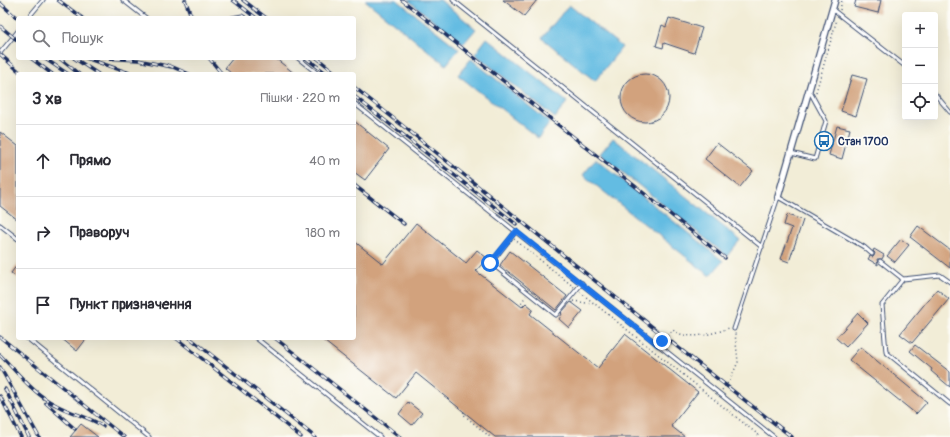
<!DOCTYPE html>
<html lang="uk">
<head>
<meta charset="utf-8">
<style>
  :root { --surface:#fff; --page:#f7f7f7; --text:#2b2b33; --muted:#7c7c81; --line:#e1e1e2 }
  body { margin:0; font-family:Pangolin,sans-serif; background:var(--page); color:var(--text) }
  .controls { position:absolute; right:12px; top:12px; display:grid; overflow:hidden; border-radius:4px; box-shadow:0 4px 16px #0002 }
  .controls button { width:36px; height:36px; display:grid; place-items:center; padding:0; border:0; border-bottom:1px solid var(--line); background:var(--surface); color:var(--text); font:20px sans-serif }
  .stop { position:absolute; width:12px; height:12px; margin:-9px; border:3px solid #1a73e8; border-radius:50%; background:#fff }
  .stop.end { background:#1a73e8; border-color:#fff; box-shadow:0 1px 4px #0008 }
  .list { margin:0; padding:0; list-style:none }
  h2 { display:flex; justify-content:space-between; align-items:center; height:52px; margin:0; padding:0 16px; font-size:17px }
  h2 small { font-size:13px; font-weight:400; color:var(--muted) }
  .list li { display:grid; grid-template-columns:26px 1fr auto; gap:12px; align-items:center; box-sizing:border-box; height:72px; padding:0 16px; border-top:1px solid var(--line) }
  .list b { display:block; font-size:15px; white-space:nowrap }
  .list em { font-size:13px; font-style:normal; color:var(--muted) }
  .icon { flex:none; width:22px; height:22px; fill:none; stroke:currentColor; stroke-width:2; stroke-linecap:round; stroke-linejoin:round }
  .map { position:relative; flex:none; width:950px; height:437px; overflow:hidden }
  .search { position:absolute; background:var(--surface); box-shadow:0 4px 16px #0002; left:16px; top:16px; width:340px; height:44px; display:flex; align-items:center; gap:10px; box-sizing:border-box; padding:0 14px; border-radius:4px; color:var(--muted); font-size:15px }
  .panel { position:absolute; background:var(--surface); box-shadow:0 4px 16px #0002; left:16px; top:72px; width:340px; height:268px; border-radius:4px }
  .map>svg:first-child { display:block }
  .water { fill:#64bce2; stroke:#4076a0 }
  .building { fill:#d2a27d }
  .lines { fill:none; stroke-linecap:round; stroke-linejoin:round }
  .lane-casing { stroke:#3b4c70; stroke-width:5 }
  .street-casing { stroke:#3b4c70; stroke-width:8 }
  .path { stroke:#3b4c70; stroke-width:1.5; stroke-dasharray:1 3; stroke-linecap:butt }
  .lane { stroke:#fff; stroke-width:3 }
  .street { stroke:#fff; stroke-width:5.5 }
  .rail-casing { stroke:#1b2f5e; stroke-width:3.5 }
  .rail { stroke:#fdfcf7; stroke-width:2; stroke-dasharray:6; stroke-linecap:butt }
  .route { stroke:#1a73e8; stroke-width:5 }
  .labels { text-anchor:middle; stroke-width:3.5; stroke-linejoin:round; paint-order:stroke }
  .poi-label { font-size:11px; font-weight:bold; fill:#1b2f5e; stroke:#fdfcf7; text-anchor:start }
</style>
</head>
<body>
<div class="map">
<svg width="950" height="437" viewBox="0 0 950 437">
  <rect width="100%" height="100%" fill="#fdfcf7"/>
  <filter id="ink" filterUnits="userSpaceOnUse"><feTurbulence type="fractalNoise" baseFrequency=".025" numOctaves="2"/><feDisplacementMap in="SourceGraphic" scale="8" xChannelSelector="R" yChannelSelector="G"/><feConvolveMatrix kernelMatrix="1 2 1 2 8 2 1 2 1" color-interpolation-filters="sRGB"/></filter>
  <filter id="wash" filterUnits="userSpaceOnUse"><feTurbulence type="fractalNoise" baseFrequency=".012" numOctaves="4" result="noise"/><feDisplacementMap in="SourceGraphic" scale="16" xChannelSelector="R" yChannelSelector="G"/><feGaussianBlur stdDeviation="0.9" result="paint"/><feColorMatrix in="noise" values="0 0 0 0 0 0 0 0 0 0 0 0 0 0 0 0 0 1.4 0 .05"/><feComposite in="paint" operator="in"/></filter>
  <g filter="url(#wash)">
    <rect width="100%" height="100%" fill="#f2edd7"/>
    <path class="water" d="M365 0H397L459 49 446 65Z
      M408 0H440L476 29 463 44Z
      M569 5 622 47 595 81 542 38Z
      M487 38 567 102 555 118 475 54Z
      M471 59 550 123 538 138 458 75Z
      M613 138 740 240 727 256 600 154Z
      M596 159 723 261 710 276 583 175Z"/>
    <g id="blocks">
      <path class="building" d="M503 0H537L524 16Z
        M856 0H881L878 13 854 7Z
        M669 18 702 28 694 53 664 43 663 48 656 46 662 25 666 27Z
        M233 58H275L295 74H232L225 68Z
        M621 98a24 24 0 1 1 48 0a24 24 0 1 1-48 0Z
        M852 75 867 79 856 116 841 111Z
        M354 121 389 149 365 180 354 172Z
        M837 126 850 129 842 159 829 155Z
        M0 132 18 146V220L0 206Z
        M717 143 753 171 740 187 705 159Z
        M787 215 803 220 789 262 781 259 792 228 784 225Z
        M416 223 466 263 477 250 487 258 476 271 522 307 526 303 533 309 530 314 598 368 625 334 698 392 671 426 685 437H495L416 373 396 398 320 338H354V241L383 264Z
        M918 226 950 250V268L910 237Z
        M901 239 909 245 895 262 887 256Z
        M874 249 884 255 882 259H877L878 265 868 259 870 256 873 257 874 256 875 253 873 251Z
        M510 251 567 296 556 310 500 265Z
        M18 264V278L11 273Z
        M937 289 949 299 912 343 900 334Z
        M571 302 583 311 569 328 559 319 562 314 561 313Z
        M858 313 868 323 846 347 836 338Z
        M61 338H87L77 351Z
        M915 345 950 372V387L931 371 932 369 910 351Z
        M860 347 927 402 916 414 849 360Z
        M408 402 422 413 412 425 399 414Z
        M81 424 98 437H70Z"/>
    </g>
  </g>
  <g filter="url(#ink)">
    <use href="#blocks" fill-opacity="0" stroke="#3b4c70" stroke-width="1"/>
    <g class="lines">
      <g class="lane-casing">
        <path id="lane" d="M123 0 146 18
          M453 0 762 247
          M833 10 905 66
          M28 18 43 0
          M232 18 242 16 245 18
          M0 53 18 31
          M298 58 318 74
          M935 94 950 112
          M354 103 774 437
          M791 153 815 159 826 121 809 90
          M0 225 18 239
          M516 231 491 263 556 315 582 283
          M880 261 903 279
          M950 282 940 275 903 279 882 305 886 352 950 404
          M734 329 778 197 864 247 872 254
          M27 338 149 437
          M256 338 380 437"/>
      </g>
      <g class="street-casing">
        <path id="street" d="M778 197 835 0"/>
      </g>
      <path class="path" d="M840 10 842 0
        M816 92 837 19
        M514 239 574 287
        M580 292 761 437
        M573 301 593 304
        M524 305 521 303 526 296
        M662 341 673 330C686 341 714 334 729 328
        M722 390 730 380 738 362 735 333
        M464 412 463 414 490 437"/>
      <use href="#lane" class="lane"/>
      <use href="#street" class="street"/>
      <g class="rail-casing">
        <path id="rail" d="M58 0 82 18
          M185 0 192 18
          M233 0 256 18
          M243 0 266 18
          M402 0 725 258
          M0 3 18 19
          M0 26 18 41
          M0 54 22 74
          M31 58 52 74
          M44 58 68 74
          M59 58 79 74
          M74 58 98 74
          M86 58 132 74
          M103 58 138 60 172 67
          M209 58 222 74
          M306 58 327 74
          M317 58 337 74
          M168 65 189 74
          M354 87C501 203 644 323 792 437
          M354 96 516 224
          M354 185 404 224
          M0 337 124 437
          M176 338 301 437
          M190 338 315 437
          M275 338 400 437
          M0 355C19 374 34 395 58 406 73 414 89 417 103 426
          M0 367 39 437
          M5 389 29 437
          M0 396 21 437
          M46 403 75 429"/>
      </g>
      <use href="#rail" class="rail"/>
    </g>
  </g>
  <g class="lines" filter="url(#ink)">
    <path class="route" d="M490 263 516 231 658 345 662 341"/>
  </g>
  <defs>
    <g id="bus-ring" transform="scale(1)"><circle r="9.5" fill="#fdfcf7" stroke="#1f6fb2" stroke-width="1.5"/><path d="M-5-6H5V4H4V6H2V4H-2V6H-4V4H-5ZM-3.5-4V0h7V-4ZM-3.5 1.2v1.5H-2V1.2ZM2 1.2v1.5H3.5V1.2Z" fill="#1f6fb2"/></g>
  </defs>
  <g fill-rule="evenodd">
    <use href="#bus-ring" x="824" y="141"/>
  </g>
  <g class="labels">
    <g class="poi-label">
      <text x="838" y="145">Стан 1700</text>
    </g>
  </g>
</svg>
<div class="controls">
<button>+</button>
<button>−</button>
<button><svg class="icon" aria-label="locate" viewBox="0 0 24 24"><circle cx="12" cy="12" r="6"/><path d="M12 2v4M12 18v4M2 12h4M18 12h4"/></svg></button>
</div>
<div class="stop" style="left:490px;top:263px"></div>
<div class="stop end" style="left:662px;top:341px"></div>
<div class="search"><svg class="icon" aria-label="search" viewBox="0 0 24 24"><circle cx="10" cy="10" r="6"/><path d="M15 15l6 6"/></svg>Пошук</div>
<section class="panel">
<h2>3 хв<small>Пішки · 220 m</small></h2>
<ul class="list">
<li><svg class="icon" aria-label="ahead" viewBox="0 0 24 24"><path d="M12 20V5M6 11l6-6 6 6"/></svg><div><b>Прямо</b></div><em>40 m</em></li>
<li><svg class="icon" aria-label="right" viewBox="0 0 24 24"><path d="M7 20v-9h11M14 6l5 5-5 5"/></svg><div><b>Праворуч</b></div><em>180 m</em></li>
<li><svg class="icon" aria-label="arrive" viewBox="0 0 24 24"><path d="M6 21V4h12l-3 4 3 4H6"/></svg><div><b>Пункт призначення</b></div></li>
</ul>
</section>
</div>
</body>
</html>
